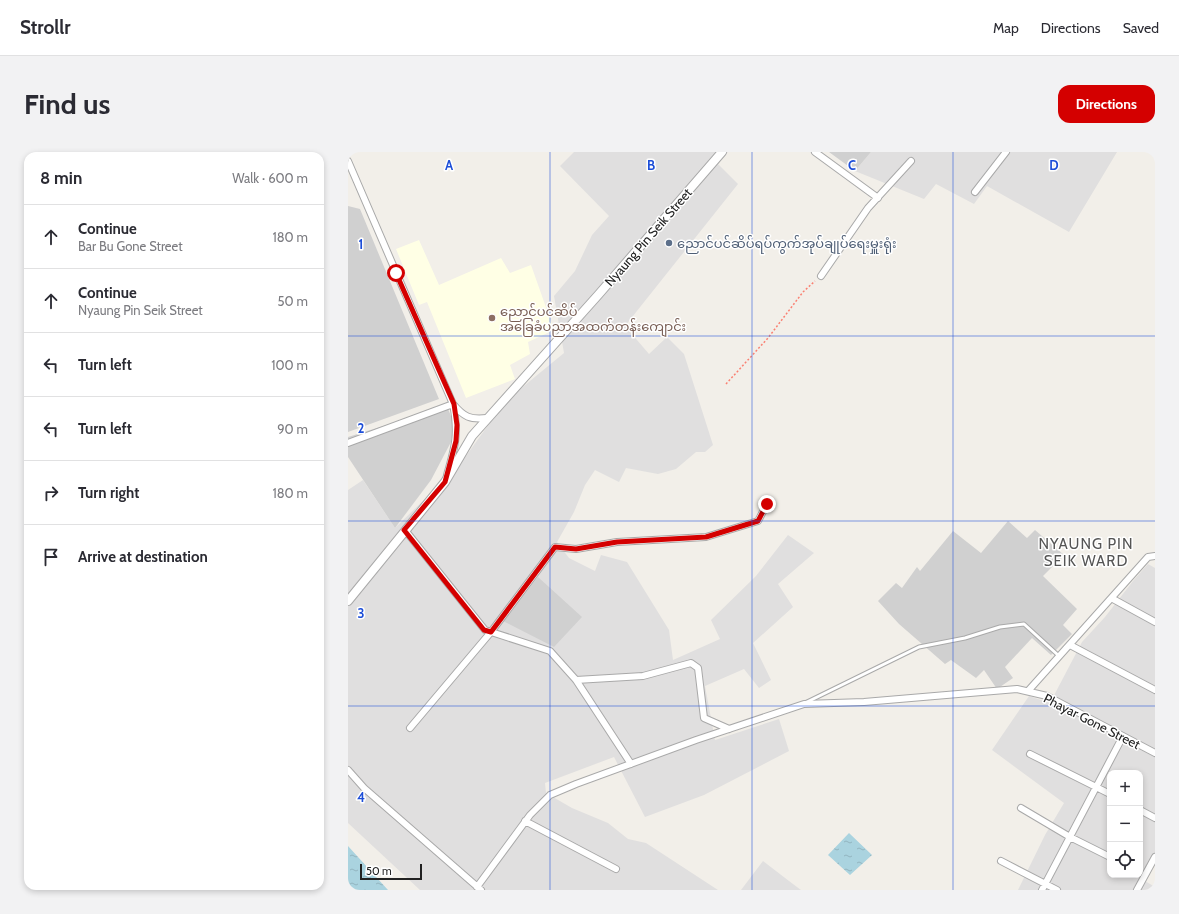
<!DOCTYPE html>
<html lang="en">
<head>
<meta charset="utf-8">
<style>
  :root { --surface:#fff; --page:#f2f2f3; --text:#2b2b33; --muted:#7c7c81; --line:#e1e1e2; --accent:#d40000 }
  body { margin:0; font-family:Cabin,"Noto Sans Myanmar",sans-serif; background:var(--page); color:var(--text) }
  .controls { position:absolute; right:12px; bottom:12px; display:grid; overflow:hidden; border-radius:8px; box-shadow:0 2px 6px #0003 }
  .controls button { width:36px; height:36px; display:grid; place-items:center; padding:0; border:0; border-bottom:1px solid var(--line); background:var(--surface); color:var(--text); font:20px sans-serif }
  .scale { position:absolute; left:12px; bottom:10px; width:62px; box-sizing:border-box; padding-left:4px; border:2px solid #222; border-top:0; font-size:11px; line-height:14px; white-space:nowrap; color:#222; -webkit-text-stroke:3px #fff; paint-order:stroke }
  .stop { position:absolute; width:12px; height:12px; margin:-9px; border:3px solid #d40000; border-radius:50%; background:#fff }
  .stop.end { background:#d40000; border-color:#fff; box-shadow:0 1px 4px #0008 }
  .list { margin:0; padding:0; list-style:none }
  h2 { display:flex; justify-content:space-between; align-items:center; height:52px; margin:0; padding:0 16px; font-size:17px }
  h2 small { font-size:13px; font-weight:400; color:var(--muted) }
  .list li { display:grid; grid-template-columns:26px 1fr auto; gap:12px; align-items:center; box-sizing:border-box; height:64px; padding:0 16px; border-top:1px solid var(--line) }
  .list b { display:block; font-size:15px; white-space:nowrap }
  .list p { margin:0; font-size:13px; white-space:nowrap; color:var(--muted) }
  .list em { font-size:13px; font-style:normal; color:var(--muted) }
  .icon { flex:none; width:22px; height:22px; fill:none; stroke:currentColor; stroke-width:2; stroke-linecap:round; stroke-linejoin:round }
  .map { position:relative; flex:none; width:807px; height:738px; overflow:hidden; border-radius:12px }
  header { display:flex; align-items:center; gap:24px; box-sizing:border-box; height:56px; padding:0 20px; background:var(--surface); border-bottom:1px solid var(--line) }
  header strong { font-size:19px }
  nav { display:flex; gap:22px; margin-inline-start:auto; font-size:14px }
  .intro { display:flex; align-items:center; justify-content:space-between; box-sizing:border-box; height:96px; padding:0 24px }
  h1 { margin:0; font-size:28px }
  .button { padding:10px 18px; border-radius:12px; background:var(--accent); color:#fff; font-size:14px; font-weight:700 }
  main { display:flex; gap:24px; padding:0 24px }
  aside { flex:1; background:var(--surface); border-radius:12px; box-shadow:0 2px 6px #0003 }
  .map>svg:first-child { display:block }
  .residential { fill:#e0dfdf; fill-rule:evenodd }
  .education { fill:#ffffe5 }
  .religious { fill:#d0d0d0 }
  .water { fill:url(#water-ripples) }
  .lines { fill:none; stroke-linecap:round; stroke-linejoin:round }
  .service-casing { stroke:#a9a9a9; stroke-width:5 }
  .minor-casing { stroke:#a9a9a9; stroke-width:8 }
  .tertiary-casing { stroke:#a9a9a9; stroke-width:10 }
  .path { stroke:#fa8072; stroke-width:1.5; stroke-dasharray:2 2; stroke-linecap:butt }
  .service { stroke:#fff; stroke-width:3 }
  .minor { stroke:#fff; stroke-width:6 }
  .tertiary { stroke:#fff; stroke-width:8 }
  .route { stroke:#d40000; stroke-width:5 }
  .grid { fill:none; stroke:#1d4ed8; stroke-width:1; stroke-opacity:0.55 }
  .service-dot { fill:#5c6f8a; stroke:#fff; stroke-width:1.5 }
  .education-dot { fill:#8d6e63; stroke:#fff; stroke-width:1.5 }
  .labels { text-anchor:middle; stroke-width:3; stroke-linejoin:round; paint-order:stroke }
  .street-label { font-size:13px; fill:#222; stroke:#fff }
  .service-label { font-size:13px; fill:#4e5e75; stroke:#fff; text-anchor:start }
  .education-label { font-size:13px; fill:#785e54; stroke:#fff; text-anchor:start }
  .quarter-label { font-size:15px; letter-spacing:1px; fill:#555; stroke:#fff }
  .grid-label { font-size:13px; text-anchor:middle; font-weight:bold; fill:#1d4ed8; stroke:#fff; stroke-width:3; stroke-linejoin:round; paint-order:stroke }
</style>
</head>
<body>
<header>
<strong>Strollr</strong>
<nav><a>Map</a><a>Directions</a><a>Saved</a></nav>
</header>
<div class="intro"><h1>Find us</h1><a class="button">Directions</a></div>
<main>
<aside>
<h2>8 min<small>Walk · 600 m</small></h2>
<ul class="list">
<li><svg class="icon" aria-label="ahead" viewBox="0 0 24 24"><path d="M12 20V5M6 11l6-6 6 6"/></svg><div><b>Continue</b><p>Bar Bu Gone Street</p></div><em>180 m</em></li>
<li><svg class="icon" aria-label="ahead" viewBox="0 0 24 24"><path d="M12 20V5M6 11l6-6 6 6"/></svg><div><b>Continue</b><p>Nyaung Pin Seik Street</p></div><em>50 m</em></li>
<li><svg class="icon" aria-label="left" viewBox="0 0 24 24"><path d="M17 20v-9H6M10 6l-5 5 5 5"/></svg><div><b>Turn left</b></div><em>100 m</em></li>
<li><svg class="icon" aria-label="left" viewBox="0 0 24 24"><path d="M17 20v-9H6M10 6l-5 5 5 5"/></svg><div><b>Turn left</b></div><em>90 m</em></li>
<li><svg class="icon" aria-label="right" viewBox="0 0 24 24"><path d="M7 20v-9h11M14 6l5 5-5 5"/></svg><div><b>Turn right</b></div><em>180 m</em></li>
<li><svg class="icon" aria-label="arrive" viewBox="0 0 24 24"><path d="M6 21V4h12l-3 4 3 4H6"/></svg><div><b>Arrive at destination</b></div></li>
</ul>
</aside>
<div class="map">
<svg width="807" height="738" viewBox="0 0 807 738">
  <defs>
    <pattern id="water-ripples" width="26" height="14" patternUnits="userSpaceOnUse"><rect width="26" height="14" fill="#aad3df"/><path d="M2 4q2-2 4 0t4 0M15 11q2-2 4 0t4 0" fill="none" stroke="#92b5bf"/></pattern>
  </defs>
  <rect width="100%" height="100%" fill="#f2efe9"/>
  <path class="residential" d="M226 0H380L370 12 390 32 277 174 301 202 319 185 336 202 365 293 357 300H348L328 317 310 322 278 316 271 330 247 318 237 333 226 360 209 390 221 406 247 419 253 403 279 410 321 478 325 508 372 487 363 468 408 424 440 383 466 401 430 432 445 455 405 491 423 528 411 536 396 517 357 534 367 588 431 567 441 599 356 643 297 665 266 605 197 631 198 641 224 656 260 671 280 687 298 691 370 738H72L0 671V338L15 328 47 376 82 342 118 304 146 265 171 238 216 201 206 144 227 119 244 83 261 64 212 14Z
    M523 0H769L721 80 639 34 626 52 588 32 576 47 507 19Z
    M800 412 807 416V713L797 729 807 735V738H670L697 683 716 651 644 598 681 544 702 551 734 490 757 465 785 429ZM762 621H792V723H762Z
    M415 709 441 729 453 738H393Z"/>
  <path class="education" d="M71 88 91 133 153 106 162 121 183 113 206 178 180 190 182 202 162 213 167 227 118 246 79 150 71 153 48 97Z"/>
  <path class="religious" d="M481 0H523L507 19Z
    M0 54 12 57 91 247 0 280Z
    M99 254 106 272 103 290 83 328 47 376 0 305V285Z
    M660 369 679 386 687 378 716 403 695 424 729 457 715 473 724 482 703 503 684 486 657 515 665 526 649 537 636 518 628 526 603 508 597 512 551 472 530 449 548 431 554 436 569 415 572 419 605 379 633 401Z
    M190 425 234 465 206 495 155 469Z"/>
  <path class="water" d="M501 681 524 703 502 723 480 703Z
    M0 694 40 738H0Z"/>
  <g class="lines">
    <g class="service-casing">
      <path id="service" d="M459 550 571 495 617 486 652 475 676 472 711 504"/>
    </g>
    <g class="minor-casing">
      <path id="minor" d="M467 0 530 46
        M0 9 105 252C111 282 107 295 99 323
        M627 40 658 0
        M473 124 520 56 563 9
        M0 291 105 252C116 265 122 268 139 266
        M57 378 137 478 202 499 228 528 283 612
        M765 447 807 470
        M722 493 807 538
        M228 528 295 524 343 511 350 516 356 566 381 577
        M680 539 800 405 807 404
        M62 576 143 480 207 395 228 397 269 390 358 385 410 369 419 352
        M682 602 762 642
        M0 618 16 636 133 738
        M673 656 722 685 762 705
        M792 658 807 666
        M177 669 268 717
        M653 709 709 738
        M129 735 182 663 202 643 228 632 348 588 456 552 516 550 669 537 699 544 807 601
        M694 738 775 584
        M789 738 807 705"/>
    </g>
    <g class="tertiary-casing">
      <path id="tertiary" d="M0 449 97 330 124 284 251 142 374 0"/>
    </g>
    <path class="path" d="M378 232 420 186 455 140 467 129"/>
    <use href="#service" class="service"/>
    <use href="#minor" class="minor"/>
    <use href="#tertiary" class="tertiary"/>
  </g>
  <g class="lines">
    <path class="route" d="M48 121 106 252 109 273 108 289 97 330 56 378 136 478 143 480 207 395 228 397 269 390 358 385 410 369 419 352"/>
  </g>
  <path class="grid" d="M202 0V738M404 0V738M605 0V738M0 184H807M0 369H807M0 554H807"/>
  <circle class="service-dot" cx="321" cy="91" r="4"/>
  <circle class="education-dot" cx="144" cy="166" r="4"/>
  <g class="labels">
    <g class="street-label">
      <text transform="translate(300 85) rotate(-49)" y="5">Nyaung Pin Seik Street</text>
      <text transform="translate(744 569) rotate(27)" y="5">Phayar Gone Street</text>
    </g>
    <g class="service-label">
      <text x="329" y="96">ညောင်ပင်ဆိပ်ရပ်ကွက်အုပ်ချုပ်ရေးမှူးရုံး</text>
    </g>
    <g class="education-label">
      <text x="152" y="164">ညောင်ပင်ဆိပ်<tspan x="152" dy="15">အခြေခံပညာအထက်တန်းကျောင်း</tspan></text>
    </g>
    <g class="quarter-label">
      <text x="738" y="397">NYAUNG PIN<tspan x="738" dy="17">SEIK WARD</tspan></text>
    </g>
  </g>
  <g class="grid-label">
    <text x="101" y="18">A</text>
    <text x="303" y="18">B</text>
    <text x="504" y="18">C</text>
    <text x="706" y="18">D</text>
    <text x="13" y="97">1</text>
    <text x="13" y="281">2</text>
    <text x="13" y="466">3</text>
    <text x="13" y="650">4</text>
  </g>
</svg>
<div class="controls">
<button>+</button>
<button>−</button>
<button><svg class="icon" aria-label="locate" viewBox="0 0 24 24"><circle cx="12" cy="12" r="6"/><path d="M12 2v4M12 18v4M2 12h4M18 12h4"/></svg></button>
</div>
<div class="scale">50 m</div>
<div class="stop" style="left:48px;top:121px"></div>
<div class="stop end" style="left:419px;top:352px"></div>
</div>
</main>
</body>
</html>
